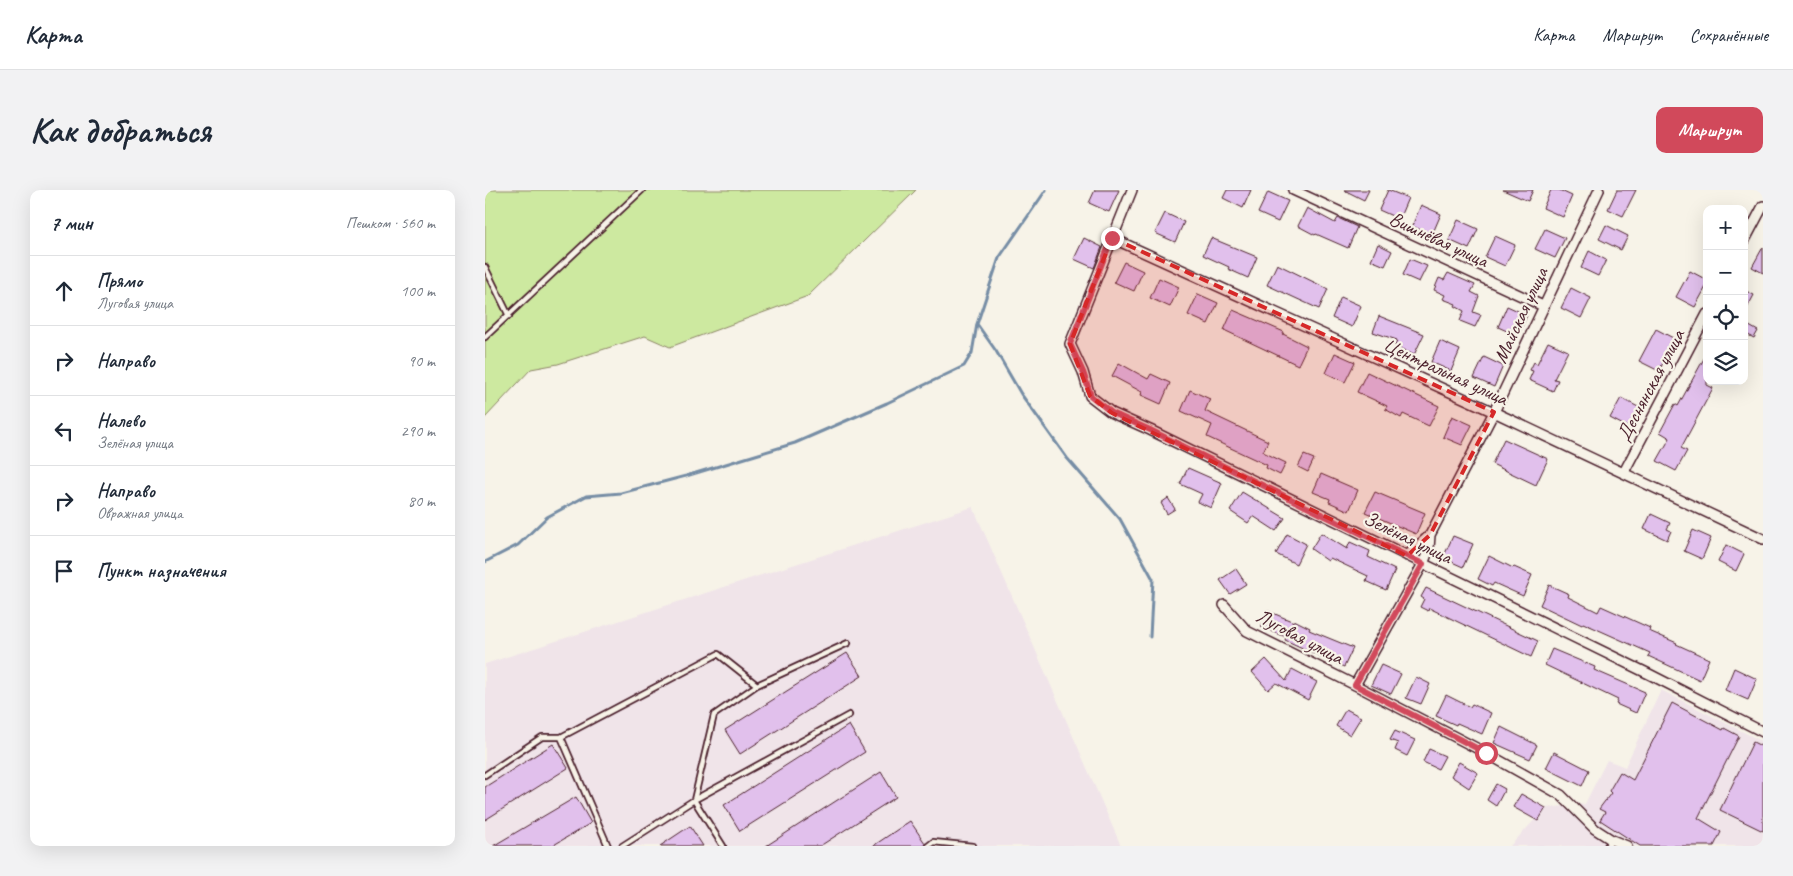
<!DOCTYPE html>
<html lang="ru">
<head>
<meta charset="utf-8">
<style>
  :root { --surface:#fff; --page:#f2f2f3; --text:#1f2937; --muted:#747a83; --line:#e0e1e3; --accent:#d1495b }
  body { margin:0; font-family:Caveat,sans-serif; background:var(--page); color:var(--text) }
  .controls { position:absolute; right:15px; top:15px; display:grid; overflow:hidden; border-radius:10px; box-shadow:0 5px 20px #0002 }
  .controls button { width:45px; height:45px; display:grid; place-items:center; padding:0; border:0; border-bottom:1px solid var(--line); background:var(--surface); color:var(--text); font:25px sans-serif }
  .stop { position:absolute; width:15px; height:15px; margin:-11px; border:4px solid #d1495b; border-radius:50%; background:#fff }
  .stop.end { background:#d1495b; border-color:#fff; box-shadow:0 1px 5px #0008 }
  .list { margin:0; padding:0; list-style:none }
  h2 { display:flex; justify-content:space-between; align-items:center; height:65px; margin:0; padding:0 20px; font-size:21px }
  h2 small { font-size:16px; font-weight:400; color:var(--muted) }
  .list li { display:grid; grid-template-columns:32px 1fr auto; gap:15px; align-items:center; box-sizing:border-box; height:70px; padding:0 20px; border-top:1px solid var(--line) }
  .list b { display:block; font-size:19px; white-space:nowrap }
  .list p { margin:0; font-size:16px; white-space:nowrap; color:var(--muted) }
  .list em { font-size:16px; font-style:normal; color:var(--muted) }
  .icon { flex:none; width:28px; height:28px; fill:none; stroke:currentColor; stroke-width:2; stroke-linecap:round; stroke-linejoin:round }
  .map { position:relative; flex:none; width:1278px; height:656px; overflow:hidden; border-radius:10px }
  header { display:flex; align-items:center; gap:30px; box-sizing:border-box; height:70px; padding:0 25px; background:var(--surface); border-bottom:1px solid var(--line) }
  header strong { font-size:24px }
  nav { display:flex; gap:28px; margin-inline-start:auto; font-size:18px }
  .intro { display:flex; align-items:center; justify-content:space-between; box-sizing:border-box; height:120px; padding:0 30px }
  h1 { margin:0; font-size:35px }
  .button { padding:12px 22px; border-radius:10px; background:var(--accent); color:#fff; font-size:18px; font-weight:700 }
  main { display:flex; gap:30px; padding:0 30px }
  aside { flex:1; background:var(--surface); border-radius:10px; box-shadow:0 5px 20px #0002 }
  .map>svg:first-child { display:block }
  .built { fill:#f0e4e9 }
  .green { fill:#cde9a0; stroke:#8c8466 }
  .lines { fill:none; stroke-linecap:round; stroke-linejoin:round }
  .stream { stroke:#768da5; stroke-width:3 }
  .building { fill:#e1c0ec; stroke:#4a1f2b }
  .service-casing { stroke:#4a1f2b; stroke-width:8 }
  .minor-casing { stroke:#4a1f2b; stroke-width:12 }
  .service { stroke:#f7f3e8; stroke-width:4.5 }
  .minor { stroke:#f7f3e8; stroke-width:9 }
  .route { stroke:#d1495b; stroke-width:6 }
  .marked { fill:#d62828; fill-opacity:0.2; stroke:#d62828; stroke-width:4; stroke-dasharray:10 6; stroke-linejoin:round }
  .labels { text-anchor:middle; stroke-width:4.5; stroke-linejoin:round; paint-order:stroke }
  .street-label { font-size:20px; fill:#4a1f2b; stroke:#f7f3e8 }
</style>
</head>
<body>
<header>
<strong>Карта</strong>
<nav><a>Карта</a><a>Маршрут</a><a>Сохранённые</a></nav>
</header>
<div class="intro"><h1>Как добраться</h1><a class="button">Маршрут</a></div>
<main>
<aside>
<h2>7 мин<small>Пешком · 560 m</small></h2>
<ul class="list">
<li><svg class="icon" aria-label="ahead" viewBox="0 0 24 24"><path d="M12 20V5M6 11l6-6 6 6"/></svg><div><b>Прямо</b><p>Луговая улица</p></div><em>100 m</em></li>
<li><svg class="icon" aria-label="right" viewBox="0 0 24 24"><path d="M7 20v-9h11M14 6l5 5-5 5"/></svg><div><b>Направо</b></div><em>90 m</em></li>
<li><svg class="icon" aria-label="left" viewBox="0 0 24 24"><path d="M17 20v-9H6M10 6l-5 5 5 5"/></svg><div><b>Налево</b><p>Зелёная улица</p></div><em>290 m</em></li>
<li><svg class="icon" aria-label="right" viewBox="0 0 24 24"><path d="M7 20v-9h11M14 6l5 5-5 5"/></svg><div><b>Направо</b><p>Овражная улица</p></div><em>80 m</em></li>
<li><svg class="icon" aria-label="arrive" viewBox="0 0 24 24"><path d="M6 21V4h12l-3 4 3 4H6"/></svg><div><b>Пункт назначения</b></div></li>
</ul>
</aside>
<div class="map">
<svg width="1278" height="656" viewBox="0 0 1278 656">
  <rect width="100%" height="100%" fill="#f7f3e8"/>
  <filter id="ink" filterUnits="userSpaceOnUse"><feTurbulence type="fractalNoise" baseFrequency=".02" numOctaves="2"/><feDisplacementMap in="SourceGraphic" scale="10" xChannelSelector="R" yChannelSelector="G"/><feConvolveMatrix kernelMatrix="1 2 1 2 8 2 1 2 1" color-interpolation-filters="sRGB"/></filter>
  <g filter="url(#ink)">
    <path class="built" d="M488 317 636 656H0V474Z
      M1176 500 1278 552V656H1025L1061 618 1100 614 1122 570 1140 577Z"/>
    <path class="green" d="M0 0H431L323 106 185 157 160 146 73 174 46 179 0 228Z"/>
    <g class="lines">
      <path class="stream" d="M492 134 511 161 536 204 582 268 635 329 668 389 665 447
        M0 372 33 355 62 327 101 306 136 303 201 286 310 253 402 213 479 176 487 163 492 134 514 68 561 0"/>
    </g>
    <path class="building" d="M610 0H634L624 22 604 13Z
      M742 0H766L758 18 738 8Z
      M859 0H884L879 10Z
      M903 0 923 8 914 29 894 20Z
      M1018 0H1048L1043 11Z
      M1066 0H1074L1087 6 1078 27 1058 18Z
      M1132 0H1151L1138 26 1123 19Z
      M783 2 803 11 793 32 773 23Z
      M936 15 956 24 947 45 927 36Z
      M822 18 850 33 853 28 872 37 863 58 831 44 830 45 813 36Z
      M680 23 699 32 690 52 670 43Z
      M973 30 993 39 984 59 964 50Z
      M1121 35 1143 46 1136 60 1114 49Z
      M1060 39 1080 48 1070 68 1050 59Z
      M1010 46 1030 55 1020 76 1000 67Z
      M599 48 617 57 609 78 589 69Z
      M726 48 772 67 763 88 743 79 744 77 718 65Z
      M893 54 907 61 900 76 886 70Z
      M1278 57V83L1267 77Z
      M1104 61 1121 70 1113 86 1096 78Z
      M925 69 942 76 934 92 918 85Z
      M639 72 658 81 649 101 629 92Z
      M792 74 843 99 834 119 782 95Z
      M1205 81 1222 90V95L1210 117 1191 107Z
      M963 83 990 95 986 102 994 106 988 122 996 125 990 137 975 131 979 121 970 116 971 114 958 109 960 105 949 100 954 88 959 90Z
      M674 88 694 97 685 117 665 108Z
      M1086 98 1106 108 1096 128 1076 118Z
      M1259 100 1269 105 1259 124Z
      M713 104 733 113 723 134 703 125Z
      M856 107 876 116 867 137 847 128Z
      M1022 116 1042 125 1033 146 1013 137Z
      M748 120 799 142 798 144 822 156 813 175 739 140Z
      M894 126 939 144 929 165 910 156 912 150 888 142Z
      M1259 133 1273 141 1269 148 1259 143Z
      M1171 139 1190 149 1174 181 1154 171Z
      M955 151 975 160 966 181 946 172Z
      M1063 152 1083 161 1069 189 1073 190 1068 201 1044 190 1048 181 1045 180 1049 172 1052 174Z
      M850 163 870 172 860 192 841 183Z
      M1222 163V195L1228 198 1196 258 1202 261 1191 281 1172 271 1185 248 1175 242 1190 214 1193 216Z
      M999 167 1018 176 1009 197 989 188Z
      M634 173 663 189 666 184 685 193 676 214 656 205 657 202 627 186Z
      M882 182 954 216 944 236 918 224 916 228 900 219 902 216 872 202Z
      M705 200 725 209 720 221 783 251 778 262 801 273 795 285 781 278 782 275 722 247 727 235 696 221Z
      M1136 208 1155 218 1144 238 1125 228Z
      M967 226 987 235 977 255 958 247Z
      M1019 249 1063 269 1051 295 1007 274Z
      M819 265 829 269 823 282 813 277Z
      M703 278 737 293 726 318 713 312 717 304 695 294Z
      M836 284 873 300 864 321 844 312 845 309 828 302Z
      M757 302 800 328 791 341 768 326 763 333 745 321Z
      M890 302 940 323 931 344 880 322Z
      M683 308 690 319 682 324 676 313Z
      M1166 324 1185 333 1182 339 1186 341 1182 350 1159 339Z
      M1208 340 1226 348 1217 369 1199 361Z
      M836 343 862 359 865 352 885 361 883 367 910 380 901 400 881 391 883 386 845 368 843 371 826 359Z
      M802 344 821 354 811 374 791 364Z
      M968 346 988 354 978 377 958 368Z
      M1241 355 1259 364 1251 381 1233 372Z
      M1004 366 1028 378 1029 377 1047 385 1038 406 1009 393 1007 396 993 389Z
      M751 379 761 394 745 404 735 390Z
      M1064 395 1084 404 1083 407 1113 422 1116 416 1165 438 1164 441 1192 453 1191 454 1224 469 1215 490 1163 466 1165 463 1098 433 1097 435 1055 415Z
      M941 398 1053 451 1046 467 944 418 943 421 935 417 939 409 936 407Z
      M783 421 809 432V430L825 438 824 440 868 458 859 477 800 450 801 447 776 437Z
      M1067 459 1110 477 1109 480 1160 502 1151 523 1131 514 1133 510 1060 475Z
      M362 463 377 486 255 564 240 540Z
      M781 469 801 491 807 479 832 492 823 510 791 493 783 500 767 482Z
      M896 475 916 484 906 504 886 495Z
      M1249 478 1272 489 1263 510 1240 500Z
      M931 487 945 494 936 514 921 508Z
      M961 505 985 517 987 514 1006 523 997 544 972 533 971 535 951 526Z
      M1187 513 1238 540 1239 538 1254 546 1213 628 1236 642 1229 656H1155L1115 630 1120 622 1114 619 1126 603 1124 601 1135 582 1148 590Z
      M861 519 876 527 865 545 851 536Z
      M364 535 380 562 255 641 239 615Z
      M1016 537 1052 555 1045 569 1009 553Z
      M910 541 930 550 922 566 910 560 913 553 905 550Z
      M1268 552 1278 557V641L1235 620Z
      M68 554 83 578 0 630V597Z
      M944 559 960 566 953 579 938 572Z
      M1069 562 1104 580 1097 596 1061 578Z
      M974 572 993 583 984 598 966 586Z
      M396 582 411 607 335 656H281Z
      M1011 594 1020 599 1011 616 1002 610Z
      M1036 604 1061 618 1053 631 1028 617Z
      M91 607 106 633 67 656H8Z
      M425 631 440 653 439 656H388Z
      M205 636 218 656H175Z"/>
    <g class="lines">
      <g class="service-casing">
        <path id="service" d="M0 77 24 126
          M0 147 157 0
          M76 547 123 656
          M0 585 57 547H76L233 464 272 495
          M137 656 209 610 364 525
          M238 656 209 610 229 525 272 495 363 453
          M443 656 448 652 488 656
          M1122 656 1127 650"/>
      </g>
      <g class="minor-casing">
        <path id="minor" d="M647 0 585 154 598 182 605 206 627 223 665 240 1164 484 1278 542
          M808 0 1058 116
          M627 48 1009 222 1278 349
          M1259 52 1278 16
          M1139 282 1222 124
          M922 366 945 345 1009 222 1114 0
          M739 415 762 441 872 496 1001 563 1076 605 1110 639 1127 650 1142 656
          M870 495 938 374 944 359 945 345"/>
      </g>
      <use href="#service" class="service"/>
      <use href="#minor" class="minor"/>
    </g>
  </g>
  <g class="lines" filter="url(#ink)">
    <path class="route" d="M627 48 585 154 598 182 606 206 627 223 665 240 938 374 870 495 1001 563"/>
  </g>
  <path class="marked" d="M627 48 1009 222 945 345 922 366 627 223 605 206 585 154Z"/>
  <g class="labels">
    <g class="street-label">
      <text transform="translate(954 49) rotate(25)" y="7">Вишнёвая улица</text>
      <text transform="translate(1035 125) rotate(-65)" y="7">Майская улица</text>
      <text transform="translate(961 181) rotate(25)" y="7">Центральная улица</text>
      <text transform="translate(1165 195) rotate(-62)" y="7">Деснянская улица</text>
      <text transform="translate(923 347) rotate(26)" y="7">Зелёная улица</text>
      <text transform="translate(815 446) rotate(28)" y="7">Луговая улица</text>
    </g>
  </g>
</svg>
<div class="controls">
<button>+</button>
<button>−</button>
<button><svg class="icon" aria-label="locate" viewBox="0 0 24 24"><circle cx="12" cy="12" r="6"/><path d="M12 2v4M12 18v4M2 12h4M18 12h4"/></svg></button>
<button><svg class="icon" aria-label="layers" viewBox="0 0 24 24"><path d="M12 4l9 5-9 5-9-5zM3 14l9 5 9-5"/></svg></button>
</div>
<div class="stop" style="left:1001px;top:563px"></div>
<div class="stop end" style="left:627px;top:48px"></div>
</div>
</main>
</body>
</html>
